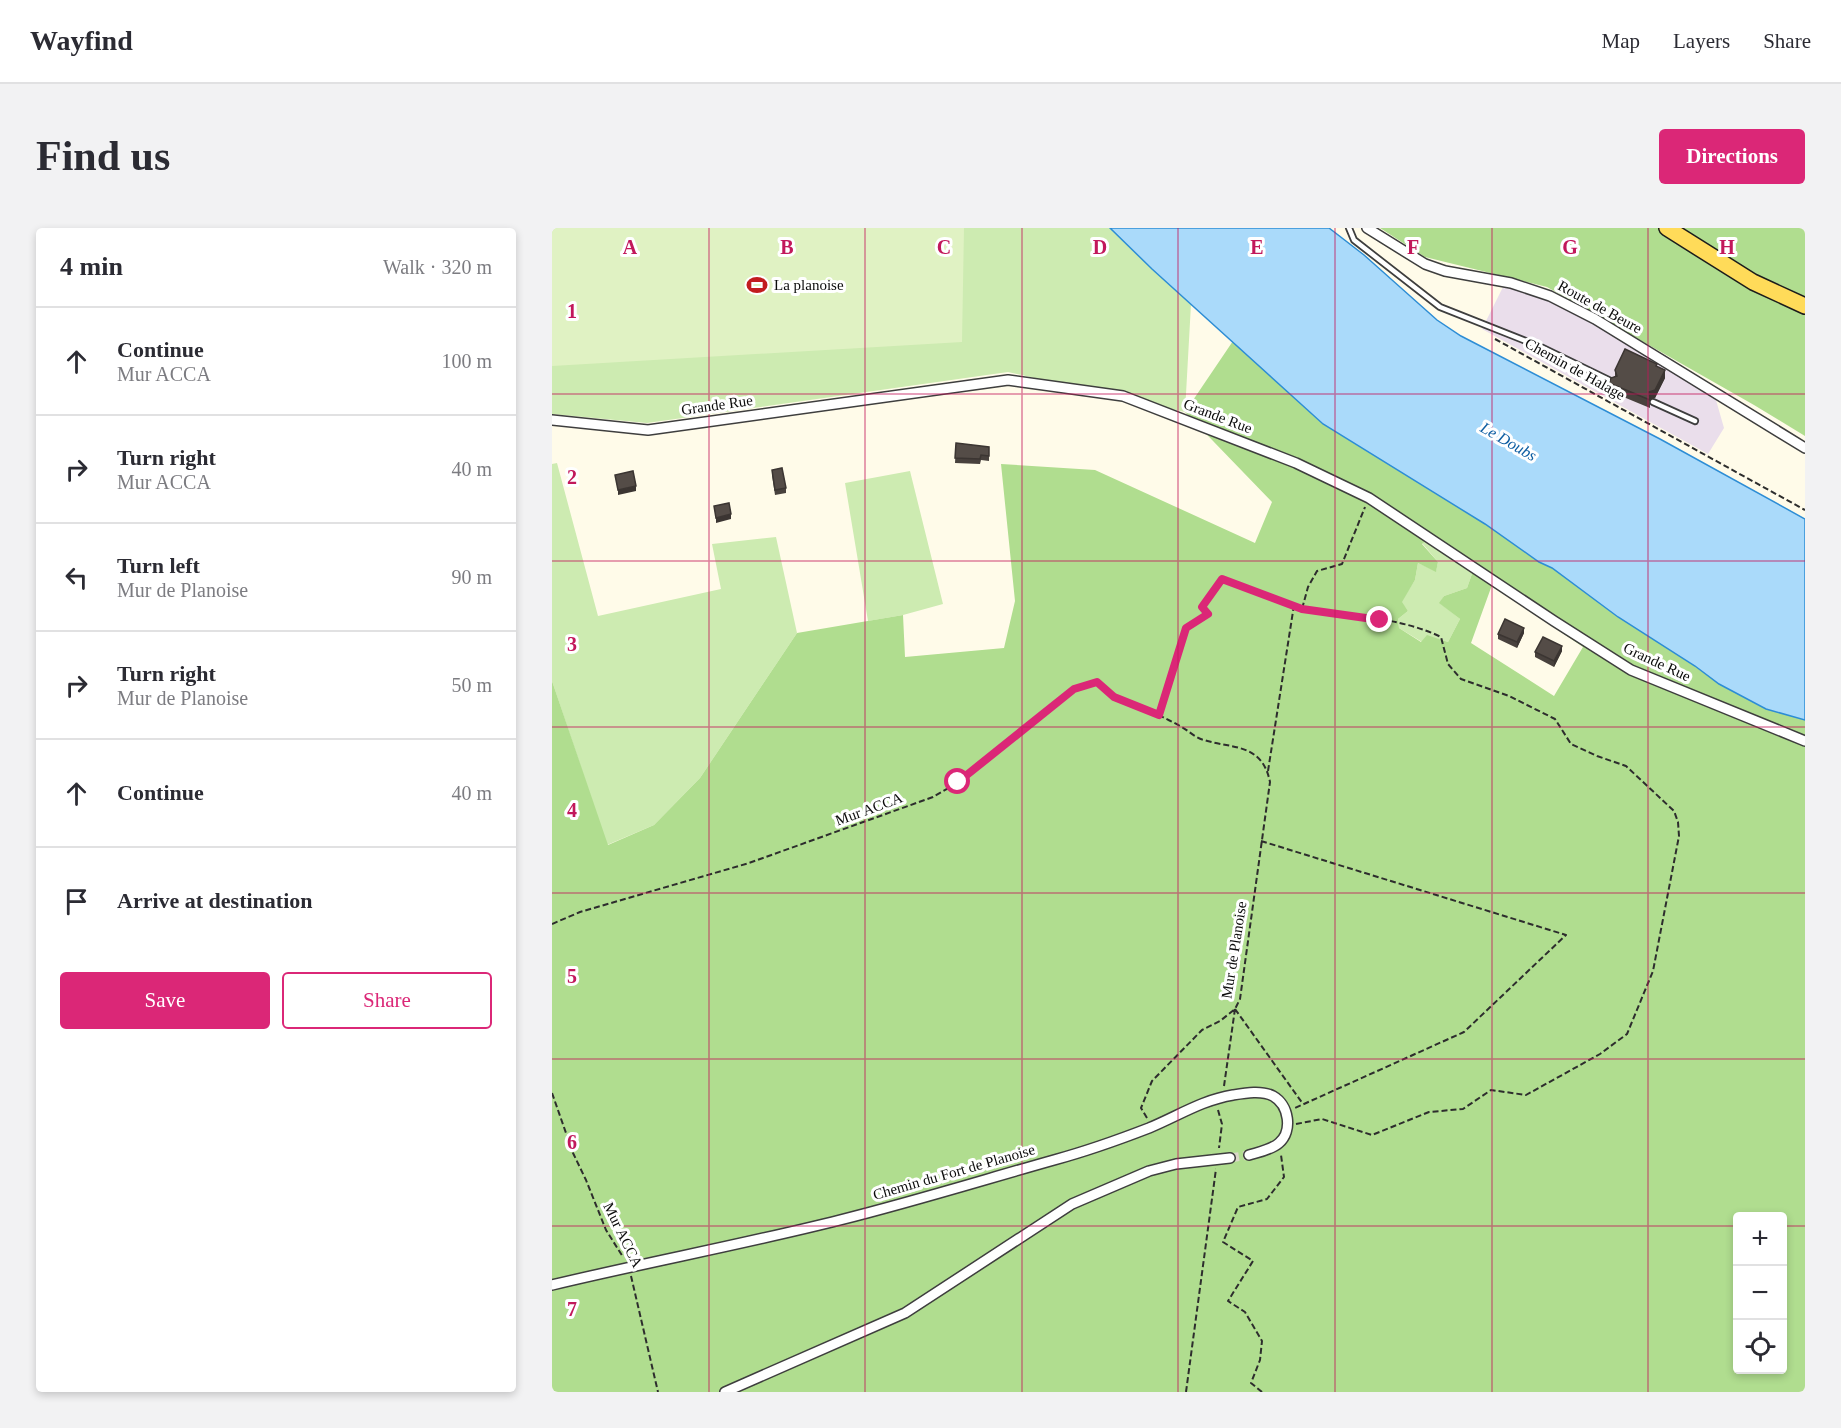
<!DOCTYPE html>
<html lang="en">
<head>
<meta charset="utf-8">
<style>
  :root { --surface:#fff; --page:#f2f2f3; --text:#2b2b33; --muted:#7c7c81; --line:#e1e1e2; --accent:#db2777 }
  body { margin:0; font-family:Georgia,serif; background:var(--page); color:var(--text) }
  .controls { position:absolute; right:18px; bottom:18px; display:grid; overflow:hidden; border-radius:6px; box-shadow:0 3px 9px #0003 }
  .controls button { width:54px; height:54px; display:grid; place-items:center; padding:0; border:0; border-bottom:2px solid var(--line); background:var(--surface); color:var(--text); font:30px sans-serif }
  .stop { position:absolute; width:18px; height:18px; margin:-14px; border:4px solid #db2777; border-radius:50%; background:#fff }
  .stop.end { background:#db2777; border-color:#fff; box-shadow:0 2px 6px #0008 }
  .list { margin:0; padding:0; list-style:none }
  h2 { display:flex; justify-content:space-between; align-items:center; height:78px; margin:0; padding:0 24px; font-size:26px }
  h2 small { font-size:20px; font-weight:400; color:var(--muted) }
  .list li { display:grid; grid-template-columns:39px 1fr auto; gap:18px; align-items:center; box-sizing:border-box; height:108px; padding:0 24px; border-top:2px solid var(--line) }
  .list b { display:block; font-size:22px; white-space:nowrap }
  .list p { margin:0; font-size:20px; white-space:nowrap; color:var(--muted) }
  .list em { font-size:20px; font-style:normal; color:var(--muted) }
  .actions { display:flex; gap:12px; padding:18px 24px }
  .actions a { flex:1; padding:14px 0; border:2px solid var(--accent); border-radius:6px; text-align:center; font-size:21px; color:var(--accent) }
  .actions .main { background:var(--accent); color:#fff }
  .icon { flex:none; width:33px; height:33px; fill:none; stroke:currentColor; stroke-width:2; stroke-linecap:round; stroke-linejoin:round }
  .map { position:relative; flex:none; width:1253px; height:1164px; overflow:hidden; border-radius:6px }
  header { display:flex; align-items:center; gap:36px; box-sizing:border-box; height:84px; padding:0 30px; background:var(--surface); border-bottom:2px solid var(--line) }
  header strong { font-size:28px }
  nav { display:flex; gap:33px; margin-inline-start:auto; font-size:21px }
  .intro { display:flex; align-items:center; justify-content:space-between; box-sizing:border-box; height:144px; padding:0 36px }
  h1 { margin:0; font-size:42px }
  .button { padding:15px 27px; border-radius:6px; background:var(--accent); color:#fff; font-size:21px; font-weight:700 }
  main { display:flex; gap:36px; padding:0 36px }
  aside { flex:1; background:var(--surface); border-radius:6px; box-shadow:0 3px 9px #0003 }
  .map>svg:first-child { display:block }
  .industrial { fill:#eadeeb }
  .green { fill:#cdebb1 }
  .forest { fill:#b0dd8f; fill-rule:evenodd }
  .pitch { fill:#e0f2c3 }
  .water { fill:#aadafa; stroke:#2d8dd5; stroke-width:1.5 }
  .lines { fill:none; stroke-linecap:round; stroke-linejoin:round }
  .minor-tunnel { stroke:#dad7c8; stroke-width:9; stroke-dasharray:9 4.5; stroke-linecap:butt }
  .service-casing { stroke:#3e3e3e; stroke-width:8 }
  .minor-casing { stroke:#3e3e3e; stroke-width:12 }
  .primary-casing { stroke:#1c1c1c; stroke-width:18 }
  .path { stroke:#2d2d2d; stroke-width:2; stroke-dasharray:6 3; stroke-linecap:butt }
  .service { stroke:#fff; stroke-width:4.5 }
  .minor { stroke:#fff; stroke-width:9 }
  .primary { stroke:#ffdb59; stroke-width:15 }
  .wall { fill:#48413d }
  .shaded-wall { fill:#3b3532 }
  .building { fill:#544c47; stroke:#3b3532; stroke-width:1.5 }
  .route { stroke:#db2777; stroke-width:8 }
  .grid { fill:none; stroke:#c2185b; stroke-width:1.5; stroke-opacity:0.55 }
  .labels { text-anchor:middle; stroke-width:6; stroke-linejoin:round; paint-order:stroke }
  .poi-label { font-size:15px; fill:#0b0b0b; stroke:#fff; text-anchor:start }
  .street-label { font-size:15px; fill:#0b0b0b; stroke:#fff }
  .water-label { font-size:16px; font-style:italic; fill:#0e5ea2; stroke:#fff }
  .grid-label { font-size:20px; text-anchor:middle; font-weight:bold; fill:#c2185b; stroke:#fff; stroke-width:6; stroke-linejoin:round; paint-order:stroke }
</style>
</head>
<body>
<header>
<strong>Wayfind</strong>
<nav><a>Map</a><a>Layers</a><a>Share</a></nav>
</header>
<div class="intro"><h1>Find us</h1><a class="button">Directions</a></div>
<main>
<aside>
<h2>4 min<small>Walk · 320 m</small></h2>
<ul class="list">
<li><svg class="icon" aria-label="ahead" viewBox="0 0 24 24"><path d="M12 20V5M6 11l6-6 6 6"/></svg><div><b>Continue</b><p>Mur ACCA</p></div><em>100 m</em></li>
<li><svg class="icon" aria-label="right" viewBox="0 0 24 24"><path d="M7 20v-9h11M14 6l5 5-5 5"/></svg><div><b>Turn right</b><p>Mur ACCA</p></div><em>40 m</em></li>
<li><svg class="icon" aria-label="left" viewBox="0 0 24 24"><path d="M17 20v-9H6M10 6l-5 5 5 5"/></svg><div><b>Turn left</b><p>Mur de Planoise</p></div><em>90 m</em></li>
<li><svg class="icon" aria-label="right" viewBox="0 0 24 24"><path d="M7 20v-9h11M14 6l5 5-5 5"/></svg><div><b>Turn right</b><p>Mur de Planoise</p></div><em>50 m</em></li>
<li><svg class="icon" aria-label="ahead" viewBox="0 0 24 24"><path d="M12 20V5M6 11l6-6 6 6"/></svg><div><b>Continue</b></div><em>40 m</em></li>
<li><svg class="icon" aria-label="arrive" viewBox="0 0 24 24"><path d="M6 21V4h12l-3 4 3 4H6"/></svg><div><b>Arrive at destination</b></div></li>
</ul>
<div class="actions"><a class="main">Save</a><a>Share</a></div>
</aside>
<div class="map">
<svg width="1253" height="1164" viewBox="0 0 1253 1164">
  <rect width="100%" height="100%" fill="#fffbe9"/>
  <path class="industrial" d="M952 57 1008 76 1126 144 1124 147 1164 172 1172 200 1156 226 930 101Z"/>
  <path class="green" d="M0 0H558L639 76 633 184 456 144 95 195 0 186Z
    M5 235 46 388 169 361 160 316 224 309 245 405 148 550 102 597 55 617 0 453V236Z
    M358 243 391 376 351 387 316 393 293 255Z
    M874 311 921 343 915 360 892 368 888 375 908 391 896 414 876 408 870 414 847 400 846 391 856 383 849 374 863 352 866 335 884 343 886 334 870 315Z"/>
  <path class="forest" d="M828 0H1253V208L1202 177 995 59 873 29Z
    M681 113 771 196 933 296 987 334 1000 340 1066 389 1143 438 1167 456 1214 481 1253 492V1164H0V453L56 617 102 597 148 550 245 405 351 387 353 429 452 420 463 373 449 236 543 242 703 315 720 274 633 184ZM874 312 921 343 915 360 892 368 887 375 908 391 896 414 875 407 869 414 847 400 846 391 856 383 850 374 863 352 866 335 884 344 886 334 870 316ZM940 357 1031 419 1002 468 919 415ZM1186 988H1230V1142H1186Z"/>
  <path class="pitch" d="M0 0H412L410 114 0 138Z"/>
  <path class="water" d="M558 0H777L812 27 885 92 909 108 1108 211 1253 291V492L1214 481 1167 456 1143 438 1066 389 1000 340 987 334 933 296 771 196 600 41Z"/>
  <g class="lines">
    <path class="minor-tunnel" d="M678 930 697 927"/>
    <g class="service-casing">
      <path id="service" d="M797 0 802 12 888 79 989 119 1061 154
        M1101 174 1143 193"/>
    </g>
    <g class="minor-casing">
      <path id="minor" d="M815 0 873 36 893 43 959 55 998 68 1043 91 1253 220
        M0 192 96 202 456 152 571 168 744 235 817 270 1002 393 1079 442 1253 513
        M0 1057C96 1034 193 1016 288 992 360 974 431 952 502 932 535 923 566 912 597 900 626 888 650 872 681 867 693 865 710 862 721 868 737 877 741 903 727 915 719 922 707 924 697 927
        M173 1164 353 1085 520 976 597 943 624 936 678 930"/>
    </g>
    <g class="primary-casing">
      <path id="primary" d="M1115 0 1201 54 1253 78"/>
    </g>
    <path class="path" d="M943 111 1253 282
      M716 543 742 377
      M709 613 1014 707 912 804 743 880
      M0 696 28 684 197 635 381 569 407 554 522 461 545 454 562 469 607 487
      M683 781 751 876
      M672 858 683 781
      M0 865 21 925 34 952 54 1002 71 1029
      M666 882 670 896 667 920
      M595 890 589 880 600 853 650 802 668 793 683 781 688 771 718 554C710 515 681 521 652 512 643 510 636 502 628 498 621 494 614 491 607 487L634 400 656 386 650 379 670 351 750 381 756 359 765 343 790 336 813 279
      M744 896 770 891 820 907 877 884 911 881 939 862 974 867 1048 826 1075 806 1101 743 1127 608 1126 594 1122 583 1074 538 1045 528 1019 516 1003 491 957 468 909 451 896 436 889 409C848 389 796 388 750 381
      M79 1048 106 1164
      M634 1164 664 941
      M710 1164 699 1155 708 1132 710 1113 693 1084 676 1073 701 1033 671 1014 686 979 715 971 732 949 729 927"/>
    <use href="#service" class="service"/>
    <use href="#minor" class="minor"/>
    <use href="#primary" class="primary"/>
  </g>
  <path class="wall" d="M1105 139 1113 150 1103 170 1098 171V180L1057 163V155L1063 148V142Z
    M404 215 437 224V233L429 232 428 236 403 235Z
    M220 242 234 260V265L223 267 220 247Z
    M972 405 965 420 946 411V406Z
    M1010 423 1002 439 983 429V424Z"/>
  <path class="shaded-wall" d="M1113 142V150L1103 170 1097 172V164Z
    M84 258V263L66 267V262Z
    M179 286V291L164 295V290Z
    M972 400V405L965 420V414Z
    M1010 418V423L1002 439V433Z"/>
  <path class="building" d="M1073 121 1105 136 1104 138 1113 142 1103 162 1097 164 1098 172 1057 155 1059 150 1065 148 1063 142Z
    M404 215 437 219V228L429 227 428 231 403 230Z
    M230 240 234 260 223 262 220 242Z
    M81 243 84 258 66 262 63 247Z
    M177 275 179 286 164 290 162 278Z
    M953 391 972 400 965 414 946 406Z
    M991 409 1010 418 1002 433 983 424Z"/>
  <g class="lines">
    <path class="route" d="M406 554 522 461 545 454 562 469 607 487 634 400 656 386 650 379 670 351 750 381 828 392"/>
  </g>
  <path class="grid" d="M157 0V1164M313 0V1164M470 0V1164M626 0V1164M783 0V1164M940 0V1164M1096 0V1164M0 166H1253M0 333H1253M0 499H1253M0 665H1253M0 831H1253M0 998H1186M1230 998H1253"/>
  <defs>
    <g id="stadium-bare" transform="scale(1.62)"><path d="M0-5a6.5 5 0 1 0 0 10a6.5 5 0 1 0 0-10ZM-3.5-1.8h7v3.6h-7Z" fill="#c21c1f" stroke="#fff" stroke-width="2.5" paint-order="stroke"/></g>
  </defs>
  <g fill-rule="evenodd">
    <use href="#stadium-bare" x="205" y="57"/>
  </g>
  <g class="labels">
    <g class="poi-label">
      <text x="222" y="62">La planoise</text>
    </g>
    <g class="street-label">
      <text transform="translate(1048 79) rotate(29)" y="5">Route de Beure</text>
      <text transform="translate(1023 141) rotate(29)" y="5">Chemin de Halage</text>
      <text transform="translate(165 177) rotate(-8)" y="5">Grande Rue</text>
      <text transform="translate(666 188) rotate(21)" y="5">Grande Rue</text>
      <text transform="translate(1105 434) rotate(25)" y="5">Grande Rue</text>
      <text transform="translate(317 581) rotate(-20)" y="5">Mur ACCA</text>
      <text transform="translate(682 722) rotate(-81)" y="5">Mur de Planoise</text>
      <text transform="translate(402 944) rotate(-16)" y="5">Chemin du Fort de Planoise</text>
      <text transform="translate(71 1007) rotate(64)" y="5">Mur ACCA</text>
    </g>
    <g class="water-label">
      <text transform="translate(957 213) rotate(30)" y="6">Le Doubs</text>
    </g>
  </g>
  <g class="grid-label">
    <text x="78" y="26">A</text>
    <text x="235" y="26">B</text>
    <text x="392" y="26">C</text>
    <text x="548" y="26">D</text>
    <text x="705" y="26">E</text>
    <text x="861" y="26">F</text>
    <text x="1018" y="26">G</text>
    <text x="1175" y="26">H</text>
    <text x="20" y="90">1</text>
    <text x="20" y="256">2</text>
    <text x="20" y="423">3</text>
    <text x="20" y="589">4</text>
    <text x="20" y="755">5</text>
    <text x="20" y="921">6</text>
    <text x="20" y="1088">7</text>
  </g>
</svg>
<div class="controls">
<button>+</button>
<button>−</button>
<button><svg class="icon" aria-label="locate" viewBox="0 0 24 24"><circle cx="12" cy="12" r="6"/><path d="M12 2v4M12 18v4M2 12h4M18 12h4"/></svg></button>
</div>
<div class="stop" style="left:406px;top:554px"></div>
<div class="stop end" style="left:828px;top:392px"></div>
</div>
</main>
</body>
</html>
